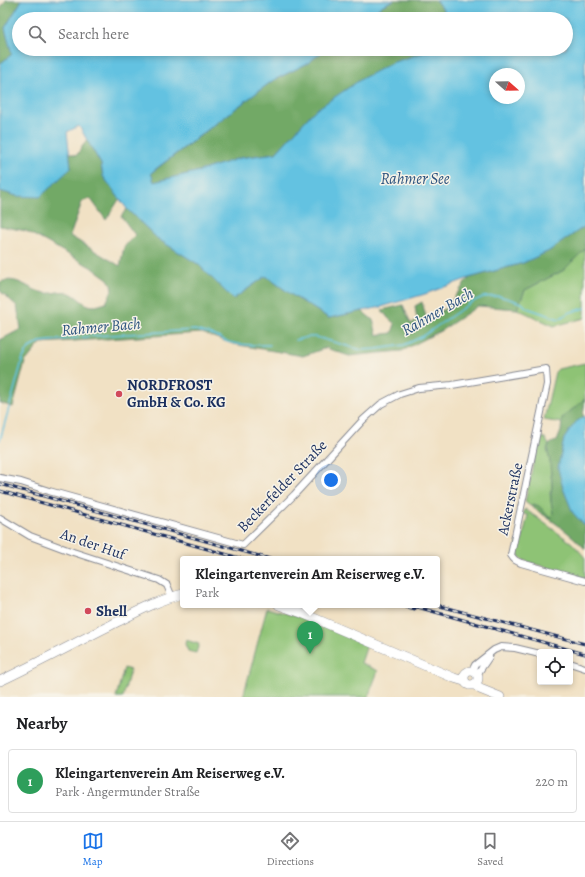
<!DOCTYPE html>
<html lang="en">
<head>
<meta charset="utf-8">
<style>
  :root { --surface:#fff; --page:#f2f2f2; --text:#202124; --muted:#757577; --line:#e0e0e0; --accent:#1a73e8 }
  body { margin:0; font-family:Alegreya,serif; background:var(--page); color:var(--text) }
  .controls { position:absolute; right:12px; bottom:12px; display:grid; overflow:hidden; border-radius:4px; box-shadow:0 2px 6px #0003 }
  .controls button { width:36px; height:36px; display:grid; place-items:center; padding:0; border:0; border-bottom:1px solid var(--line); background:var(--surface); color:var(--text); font:20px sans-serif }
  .compass { position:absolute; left:489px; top:68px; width:36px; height:36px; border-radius:50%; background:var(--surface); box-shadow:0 2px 6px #0003; rotate:110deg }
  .you { position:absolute; left:331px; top:480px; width:14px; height:14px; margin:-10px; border:3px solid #fff; border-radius:50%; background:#1a73e8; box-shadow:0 0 0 6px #1a73e833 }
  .badge { display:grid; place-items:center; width:26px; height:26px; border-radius:50%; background:var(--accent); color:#fff; font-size:13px; font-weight:700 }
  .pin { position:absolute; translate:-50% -33px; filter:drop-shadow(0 1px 2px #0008) }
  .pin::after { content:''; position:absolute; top:21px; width:14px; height:12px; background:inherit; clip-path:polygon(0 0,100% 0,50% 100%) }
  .popup { position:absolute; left:180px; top:556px; width:260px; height:52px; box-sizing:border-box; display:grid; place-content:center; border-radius:4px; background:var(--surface); filter:drop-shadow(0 1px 3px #0005); font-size:13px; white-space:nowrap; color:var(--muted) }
  .popup b { font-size:15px; color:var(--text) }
  .popup::after { content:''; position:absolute; left:50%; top:100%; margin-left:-8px; border:8px solid transparent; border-top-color:var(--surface) }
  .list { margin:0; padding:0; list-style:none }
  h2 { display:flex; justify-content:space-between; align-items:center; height:52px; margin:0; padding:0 16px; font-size:17px }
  h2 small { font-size:13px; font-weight:400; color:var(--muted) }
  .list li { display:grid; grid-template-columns:26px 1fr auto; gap:12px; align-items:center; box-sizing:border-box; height:64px; margin:0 8px 8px; padding:0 8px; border:1px solid var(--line); border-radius:4px }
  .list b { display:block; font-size:15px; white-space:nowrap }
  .list p { margin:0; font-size:13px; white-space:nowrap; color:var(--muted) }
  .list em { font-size:13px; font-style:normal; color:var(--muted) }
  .icon { flex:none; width:22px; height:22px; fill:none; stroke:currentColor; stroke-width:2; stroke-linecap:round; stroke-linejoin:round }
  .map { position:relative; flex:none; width:585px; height:697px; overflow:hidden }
  .search { position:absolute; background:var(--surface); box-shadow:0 2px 6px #0003; left:12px; right:12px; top:12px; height:44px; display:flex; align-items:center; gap:10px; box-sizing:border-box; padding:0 14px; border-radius:22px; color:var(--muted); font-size:15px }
  .sheet { height:124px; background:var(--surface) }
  nav { display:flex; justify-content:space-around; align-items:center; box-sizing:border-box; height:56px; border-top:1px solid var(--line); background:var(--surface); font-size:11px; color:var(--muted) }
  nav a { display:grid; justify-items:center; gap:2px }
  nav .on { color:var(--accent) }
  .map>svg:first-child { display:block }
  .green { fill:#8ec374; stroke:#547969 }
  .forest { fill:#72a966; stroke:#466c62 }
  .water { fill:#63c2e1; stroke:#3f78a0; fill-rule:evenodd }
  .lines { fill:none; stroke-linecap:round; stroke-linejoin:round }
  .stream { stroke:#63c2e1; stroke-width:1.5 }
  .street-casing { stroke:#868891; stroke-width:8 }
  .secondary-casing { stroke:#868891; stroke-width:10 }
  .street { stroke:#fff; stroke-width:6 }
  .secondary { stroke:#fff; stroke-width:9 }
  .rail-casing { stroke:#1b2f5e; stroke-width:3 }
  .rail { stroke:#f7f3e8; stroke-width:1.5; stroke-dasharray:4.5; stroke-linecap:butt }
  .poi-dot { fill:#d1495b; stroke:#f7f3e8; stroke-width:1.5 }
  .labels { text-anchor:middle; stroke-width:3; stroke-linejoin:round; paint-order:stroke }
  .poi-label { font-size:15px; font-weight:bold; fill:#1b2f5e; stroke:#f7f3e8; text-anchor:start }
  .street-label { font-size:15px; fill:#1b2f5e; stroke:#f7f3e8 }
  .water-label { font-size:16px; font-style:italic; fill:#2d547f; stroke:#f7f3e8 }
</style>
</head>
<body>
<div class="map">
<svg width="585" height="697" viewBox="0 0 585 697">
  <rect width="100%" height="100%" fill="#f7f3e8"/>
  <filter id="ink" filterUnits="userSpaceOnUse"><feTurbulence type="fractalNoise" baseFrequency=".025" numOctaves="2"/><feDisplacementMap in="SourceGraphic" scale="8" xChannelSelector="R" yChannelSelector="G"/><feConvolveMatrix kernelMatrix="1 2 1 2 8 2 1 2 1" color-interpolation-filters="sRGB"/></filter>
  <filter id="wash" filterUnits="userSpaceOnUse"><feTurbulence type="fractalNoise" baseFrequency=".012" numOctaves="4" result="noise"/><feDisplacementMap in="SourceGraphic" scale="16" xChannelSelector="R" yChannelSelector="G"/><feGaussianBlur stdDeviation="0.9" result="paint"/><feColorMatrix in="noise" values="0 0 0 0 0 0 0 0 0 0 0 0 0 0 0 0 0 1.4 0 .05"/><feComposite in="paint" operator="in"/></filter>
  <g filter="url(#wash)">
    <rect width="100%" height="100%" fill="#f1e1c4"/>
    <path class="green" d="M585 249V318L554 326 517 309 525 290 564 270Z
      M585 363V399L562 418V423L544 420 555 372 558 369Z
      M539 437 545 438 549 445 547 449 550 461 552 487 550 493 551 501 553 511V515L551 518 547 516 542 509 534 504 529 505 525 502Z
      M525 509 572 543 582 554 585 558V579L522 560C516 554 516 548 518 539L522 540 528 515 523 514Z
      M267 608 302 618 367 645 361 663 378 671 368 697H243Z
      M186 640 199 644 196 653 188 651 185 644Z
      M124 668 130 670 123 697H116Z"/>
    <path class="forest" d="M6 0H22L5 28 12 54 0 64V10Z
      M394 0H435L444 10V19H365L383 5Z
      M326 49H435L314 111 276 153 240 158 200 171 162 180 154 183 151 173 272 81 308 63Z
      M87 139 101 164 103 176 120 198 106 220 90 198 82 202 70 236 120 266 124 247 135 235 121 216 127 209 158 239 198 264 233 299 266 276 292 295 329 318 362 311 373 320 377 335 392 333 395 324 388 318 382 310 403 305 411 324 417 320 415 306 422 302 427 320 446 308 469 278 523 263 549 251 585 226V249L564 270 525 290 517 309 478 306 442 330 402 351 349 356 326 348 303 356 233 344 202 333 41 343 25 362 13 407 0 403V340L21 329 17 306 0 291V282C19 275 28 291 46 293 53 294 61 290 67 292 78 295 83 306 94 306 97 306 102 304 106 303L112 290 111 284 108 279 94 269 50 244 26 231 0 226V191L17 196 71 168 69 153 77 155Z
      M585 399 583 417 570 430 564 439 563 488 573 512 585 526V549C569 531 549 519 529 505 542 502 542 513 551 518 555 512 551 507 551 500 550 495 552 490 552 485 552 478 550 470 550 463 550 458 547 453 548 448 549 443 553 442 557 441L561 431 562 418Z"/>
    <path class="water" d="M22 0H394L383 5 365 19H19V49H326L308 63 272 81 157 168 151 173 154 182 162 180 200 171 240 158 276 153 314 111 363 78 394 62 435 49H566V19H444V10L435 0H585V226L549 251 523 263 469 278 425 294 381 307 329 318 292 295 266 276 233 299 198 264 158 239 127 209 103 176 101 164 79 126 67 132 71 168 40 197 17 196 0 191V64L12 54 5 28ZM495 74H519V98H495Z
      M585 416V526L573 513 563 488 558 468 564 439 570 430 576 422Z"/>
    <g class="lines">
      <path class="stream" d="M295 340 308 337H316L361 350 376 349 404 345 413 341 423 336 470 303 483 297 499 296 522 303 527 308 559 319 568 313 585 308
        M0 440 23 358 29 348 40 342 93 336 195 330 211 334 228 342 237 344 251 345H270"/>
    </g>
  </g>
  <g filter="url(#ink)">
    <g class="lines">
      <g class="street-casing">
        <path id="street" d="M0 478 21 482 49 491 243 545 294 495 363 420 381 404 400 394 419 388 452 385 546 369 547 384 511 555C514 560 516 561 521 563L585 581
          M0 518 30 536 73 552 159 580 167 585 172 597
          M570 663 585 668
          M472 671 475 665 494 650 501 647 515 648 540 654
          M477 676 480 670 489 657"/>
      </g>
      <g class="secondary-casing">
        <path id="secondary" d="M279 605 302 613 454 678 464 681
          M464 678a7 7 0 1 1 14 0a7 7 0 1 1-14 0Z
          M0 681C38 663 75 643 113 624 135 613 158 600 183 594
          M474 684 480 689 500 697"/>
      </g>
      <use href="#street" class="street"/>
      <use href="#secondary" class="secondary"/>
      <g class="rail-casing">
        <path id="rail" d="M0 484 270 559
          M0 491 243 559
          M398 605 414 609
          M410 605 585 654
          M436 605 585 644"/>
      </g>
      <use href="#rail" class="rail"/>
    </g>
  </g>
  <g class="poi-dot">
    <circle cx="119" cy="394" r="4"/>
    <circle cx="88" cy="611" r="4"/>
  </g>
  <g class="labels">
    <g class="poi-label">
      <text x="127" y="390">NORDFROST<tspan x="127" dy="17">GmbH &amp; Co. KG</tspan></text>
      <text x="96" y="616">Shell</text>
    </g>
    <g class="street-label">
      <text transform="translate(282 486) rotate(-46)" y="5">Beckerfelder Straße</text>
      <text transform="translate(510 499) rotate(-78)" y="5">Ackerstraße</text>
      <text transform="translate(93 544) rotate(19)" y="5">An der Huf</text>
    </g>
    <g class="water-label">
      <text x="415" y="184">Rahmer See</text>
      <text transform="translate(437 311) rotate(-30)" y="6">Rahmer Bach</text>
      <text transform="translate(101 326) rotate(-5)" y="6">Rahmer Bach</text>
    </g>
  </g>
</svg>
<div class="controls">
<button><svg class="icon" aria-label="locate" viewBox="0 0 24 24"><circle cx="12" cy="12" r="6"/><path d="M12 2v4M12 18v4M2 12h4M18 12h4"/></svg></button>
</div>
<svg class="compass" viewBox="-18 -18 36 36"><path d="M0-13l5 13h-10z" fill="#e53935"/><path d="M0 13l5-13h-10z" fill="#757577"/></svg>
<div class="you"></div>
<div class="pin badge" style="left:310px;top:654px;background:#2e9e5b">1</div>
<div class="popup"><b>Kleingartenverein Am Reiserweg e.V.</b>Park</div>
<div class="search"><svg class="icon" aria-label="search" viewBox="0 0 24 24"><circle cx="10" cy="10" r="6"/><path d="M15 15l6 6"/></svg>Search here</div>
</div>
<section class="sheet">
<h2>Nearby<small></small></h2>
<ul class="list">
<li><span class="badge" style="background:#2e9e5b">1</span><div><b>Kleingartenverein Am Reiserweg e.V.</b><p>Park · Angermunder Straße</p></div><em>220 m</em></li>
</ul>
</section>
<nav>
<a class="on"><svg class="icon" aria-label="map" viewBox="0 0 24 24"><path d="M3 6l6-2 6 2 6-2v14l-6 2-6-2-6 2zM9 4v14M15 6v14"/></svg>Map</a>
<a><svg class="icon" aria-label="directions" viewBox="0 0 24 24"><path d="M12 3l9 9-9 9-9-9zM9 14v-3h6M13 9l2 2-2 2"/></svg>Directions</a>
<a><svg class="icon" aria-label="saved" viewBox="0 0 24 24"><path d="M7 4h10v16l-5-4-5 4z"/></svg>Saved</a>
</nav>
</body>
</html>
